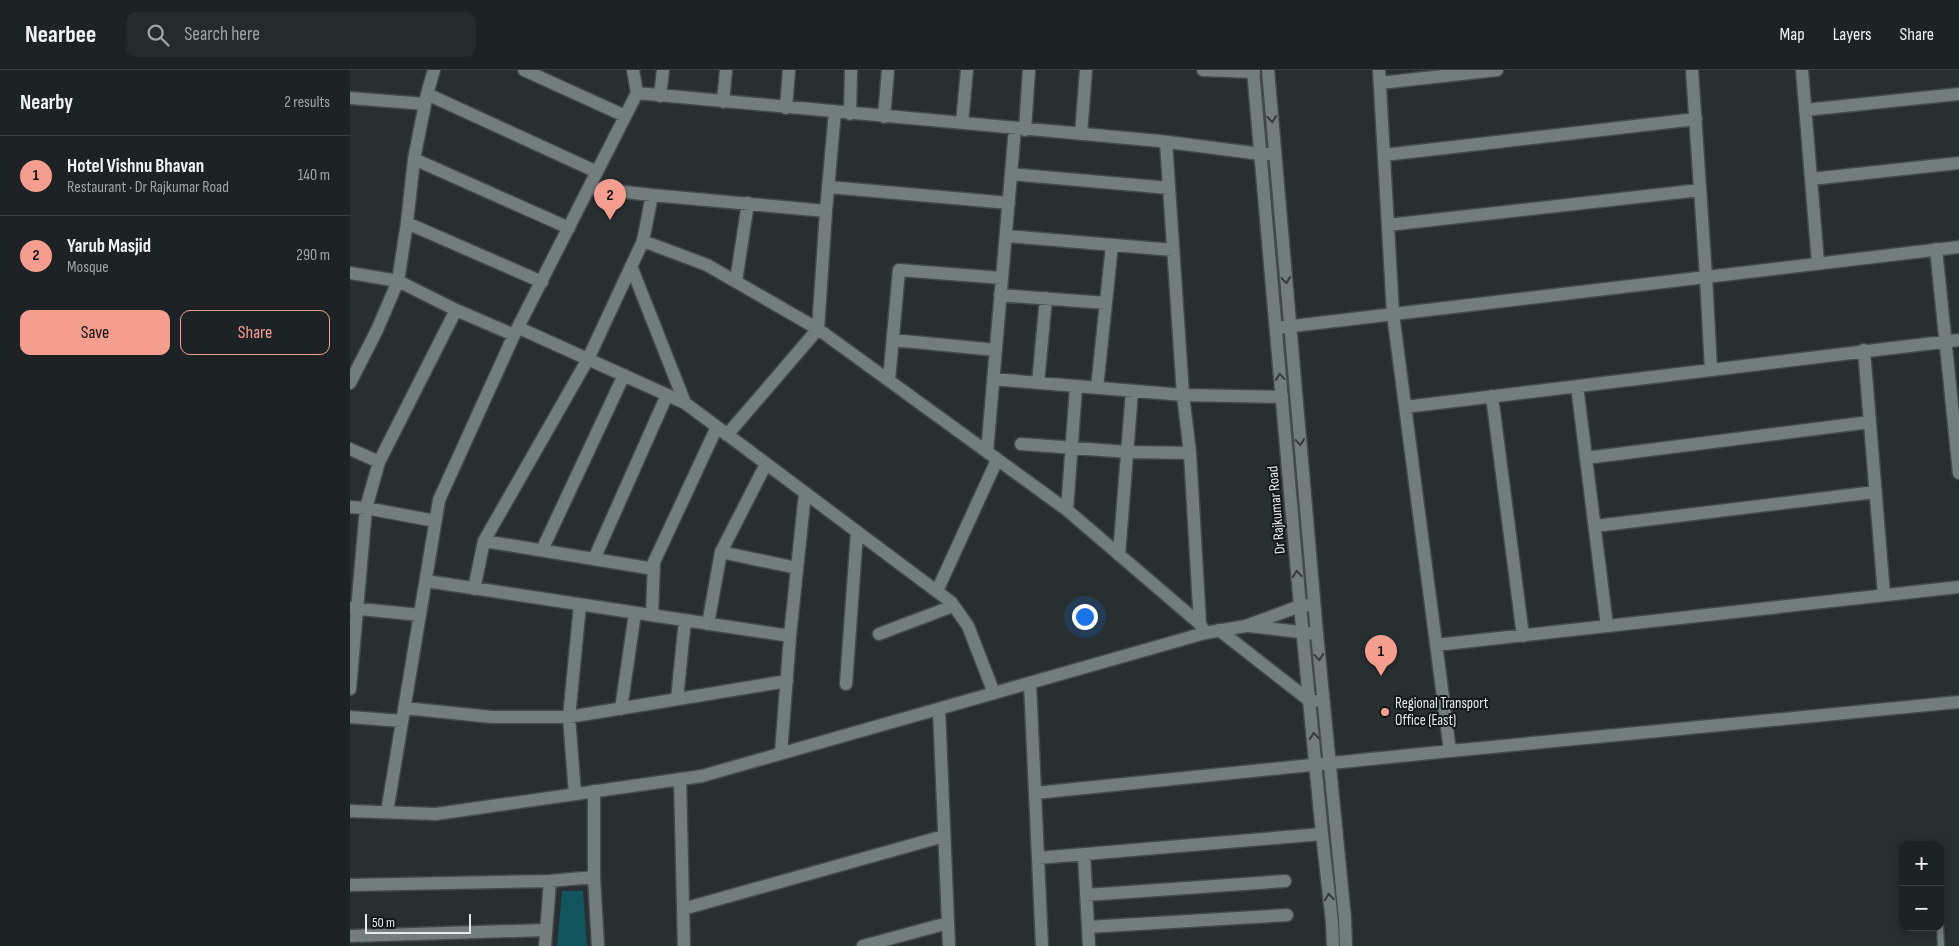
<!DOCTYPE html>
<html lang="en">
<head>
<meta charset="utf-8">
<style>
  :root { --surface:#1d2325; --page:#252b2d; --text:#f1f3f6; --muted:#a0a4a7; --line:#3b4042; --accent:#f59d8e }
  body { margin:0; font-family:"Sofia Sans Condensed",sans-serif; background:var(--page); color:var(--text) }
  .controls { position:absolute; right:15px; bottom:15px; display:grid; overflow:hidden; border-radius:10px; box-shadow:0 2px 12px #0003 }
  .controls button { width:45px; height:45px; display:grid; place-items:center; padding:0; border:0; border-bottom:1px solid var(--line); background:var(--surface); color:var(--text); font:25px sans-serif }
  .scale { position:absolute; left:15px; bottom:12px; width:106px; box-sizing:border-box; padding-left:5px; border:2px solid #e5eaeb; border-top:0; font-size:14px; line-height:18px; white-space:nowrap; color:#e5eaeb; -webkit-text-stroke:4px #131717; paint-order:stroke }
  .you { position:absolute; left:734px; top:546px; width:18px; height:18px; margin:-12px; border:4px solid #fff; border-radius:50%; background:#1a73e8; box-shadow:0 0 0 8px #1a73e833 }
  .badge { display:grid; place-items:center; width:32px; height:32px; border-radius:50%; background:var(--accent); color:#111; font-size:16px; font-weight:700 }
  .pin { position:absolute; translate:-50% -41px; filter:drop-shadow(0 1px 2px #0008) }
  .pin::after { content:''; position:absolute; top:26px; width:18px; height:15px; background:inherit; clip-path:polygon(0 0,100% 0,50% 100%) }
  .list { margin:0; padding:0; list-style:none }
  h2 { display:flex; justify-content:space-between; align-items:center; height:65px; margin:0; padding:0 20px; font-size:21px }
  h2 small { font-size:16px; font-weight:400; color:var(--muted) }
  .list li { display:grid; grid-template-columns:32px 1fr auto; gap:15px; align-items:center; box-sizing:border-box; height:80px; padding:0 20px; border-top:1px solid var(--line) }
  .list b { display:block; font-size:19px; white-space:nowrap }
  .list p { margin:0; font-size:16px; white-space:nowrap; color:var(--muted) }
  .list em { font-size:16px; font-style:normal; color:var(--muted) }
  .actions { display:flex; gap:10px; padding:15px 20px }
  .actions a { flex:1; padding:11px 0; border:1px solid var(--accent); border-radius:10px; text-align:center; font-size:18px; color:var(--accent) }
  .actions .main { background:var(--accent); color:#111 }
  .icon { flex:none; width:28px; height:28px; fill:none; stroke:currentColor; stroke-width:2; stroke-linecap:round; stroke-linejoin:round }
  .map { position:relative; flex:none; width:1609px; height:876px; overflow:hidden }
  header { display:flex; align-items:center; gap:30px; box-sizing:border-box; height:70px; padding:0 25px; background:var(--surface); border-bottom:1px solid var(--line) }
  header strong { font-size:24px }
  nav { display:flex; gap:28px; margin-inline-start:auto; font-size:18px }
  .search { width:350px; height:45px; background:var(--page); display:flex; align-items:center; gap:12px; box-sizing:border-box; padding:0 18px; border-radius:10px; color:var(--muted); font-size:19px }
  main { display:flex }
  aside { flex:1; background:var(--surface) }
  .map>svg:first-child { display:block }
  .green { fill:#13555f }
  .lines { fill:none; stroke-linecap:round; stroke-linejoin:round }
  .service-casing { stroke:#434a4b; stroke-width:9 }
  .minor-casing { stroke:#434a4b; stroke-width:15 }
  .tertiary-casing { stroke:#434a4b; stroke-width:15 }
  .secondary-casing { stroke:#434a4b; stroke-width:15 }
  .service { stroke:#737d7e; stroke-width:6 }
  .minor { stroke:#737d7e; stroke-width:12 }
  .tertiary { stroke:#737d7e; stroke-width:12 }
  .secondary { stroke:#737d7e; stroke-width:12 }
  .oneway { stroke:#353b3b }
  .poi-dot { fill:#f59d8e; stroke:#131717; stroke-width:2 }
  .labels { text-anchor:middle; stroke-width:4; stroke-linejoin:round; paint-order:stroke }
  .street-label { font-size:15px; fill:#e5eaeb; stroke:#131717 }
  .poi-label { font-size:15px; fill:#e5eaeb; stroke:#131717; text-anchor:start }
</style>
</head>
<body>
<header>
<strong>Nearbee</strong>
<div class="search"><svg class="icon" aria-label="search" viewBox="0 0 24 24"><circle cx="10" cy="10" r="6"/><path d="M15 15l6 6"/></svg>Search here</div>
<nav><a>Map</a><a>Layers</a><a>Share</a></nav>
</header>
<main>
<aside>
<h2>Nearby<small>2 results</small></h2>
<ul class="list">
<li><span class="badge">1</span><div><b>Hotel Vishnu Bhavan</b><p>Restaurant · Dr Rajkumar Road</p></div><em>140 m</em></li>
<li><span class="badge">2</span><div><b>Yarub Masjid</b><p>Mosque</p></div><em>290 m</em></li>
</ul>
<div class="actions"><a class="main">Save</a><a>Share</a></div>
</aside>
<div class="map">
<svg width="1609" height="876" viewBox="0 0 1609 876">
  <rect width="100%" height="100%" fill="#272f31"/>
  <path class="green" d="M212 821H233L237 876H207Z"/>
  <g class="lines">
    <g class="service-casing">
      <path id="service" d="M1590 856 1591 876"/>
    </g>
    <g class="minor-casing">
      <path id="minor" d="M174 0 275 46
        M283 0 287 23
        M853 0 904 2
        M1029 0 1043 244 1100 681
        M1342 0 1356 207 1361 300
        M1452 0 1468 193
        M1030 13 1147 0
        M77 24 247 102
        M310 26 313 0
        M0 28 75 34
        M373 32 376 0
        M436 38 439 0
        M1455 40 1609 24
        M500 44 501 0
        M534 47 538 0
        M612 53 617 0
        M675 60 679 0
        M731 64 736 0
        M816 72 833 325 840 383 850 554
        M1034 85 1346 49
        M64 89 219 158
        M661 104 819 118
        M1461 109 1609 93
        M479 117 659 133
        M239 118 302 125 476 141
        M57 153 192 212
        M1038 155 1350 120
        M656 166 823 180
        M293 171 357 195 468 259 717 440 850 554 855 563
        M1586 179 1609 403
        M281 196 335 333
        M0 203 48 211 106 240 164 265
        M386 211 398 133
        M650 225 756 233
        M169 258 335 333 601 532 618 556 644 623
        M543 270 646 280
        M1514 280 1534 525
        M643 309 833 325 932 327
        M539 310 549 200 652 208
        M0 313 27 260 48 211 57 153 64 89 77 24 84 0
        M688 313 696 228
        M1227 316 1257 556
        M747 318 762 175
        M1142 326 1173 566
        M1055 337 1609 270
        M377 365 468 259 476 141 485 41
        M671 374 778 382 840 383
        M0 379 29 392
        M637 382 665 58
        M1236 388 1520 352
        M0 437 16 438 85 451
        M717 440 726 317
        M1245 456 1525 422
        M134 471 304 499
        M192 480 274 305
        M371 482 447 498
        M769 485 782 321
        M244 489 317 325
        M76 511 440 566
        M124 519 134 471 238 289 293 171 302 125
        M587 521 647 390
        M0 538 70 545
        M302 545 304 492 367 357
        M358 554 371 482 416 394
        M529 564 603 536
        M1086 575 1609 517
        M680 613 692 876
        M496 614 507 462
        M0 619 16 438 29 392 106 240
        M327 629 335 550
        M54 638 142 647H219L437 611
        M271 639 285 543
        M589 639 599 876
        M0 647 52 651
        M431 683 440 566 455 423
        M330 709 334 876
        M244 721V807L248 876
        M685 723 1100 681 1609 632
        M225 724 219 647 230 535
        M37 742 89 430 164 265 287 23 810 71 911 84H925
        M734 784 739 876
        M688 788 972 764
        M0 815 200 811 244 807
        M736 825 935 811
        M333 839 594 766
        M738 857 937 845
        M0 866 196 860
        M195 876 200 811
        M513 876 598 853"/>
    </g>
    <g class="tertiary-casing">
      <path id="tertiary" d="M926 258 1609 177
        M899 556 967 564
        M0 741 86 744 352 706 855 563 896 556 950 536 961 535"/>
    </g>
    <g class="secondary-casing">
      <path id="secondary" d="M903 0 950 536 972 764 982 852 983 876
        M918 0 967 564 995 849 996 876
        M869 560 960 631H965"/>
    </g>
    <use href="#service" class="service"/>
    <use href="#minor" class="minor"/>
    <use href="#tertiary" class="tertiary"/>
    <use href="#secondary" class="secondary"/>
  </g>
  <defs><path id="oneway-chevron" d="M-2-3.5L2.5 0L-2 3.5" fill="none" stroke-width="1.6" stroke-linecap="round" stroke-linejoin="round" transform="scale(1.25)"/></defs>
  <g class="oneway">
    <use href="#oneway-chevron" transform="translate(922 49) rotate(85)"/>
    <use href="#oneway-chevron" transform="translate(936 210) rotate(85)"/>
    <use href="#oneway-chevron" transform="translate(930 307) rotate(-95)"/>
    <use href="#oneway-chevron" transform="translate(950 372) rotate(85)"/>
    <use href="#oneway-chevron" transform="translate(947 504) rotate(-95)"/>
    <use href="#oneway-chevron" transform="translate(969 587) rotate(85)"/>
    <use href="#oneway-chevron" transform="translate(964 666) rotate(-95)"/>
    <use href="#oneway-chevron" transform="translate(979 827) rotate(-97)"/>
  </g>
  <circle class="poi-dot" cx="1035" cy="642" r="5"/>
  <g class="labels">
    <g class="street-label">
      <text transform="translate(926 440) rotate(-95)" y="5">Dr Rajkumar Road</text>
    </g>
    <g class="poi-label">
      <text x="1045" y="638">Regional Transport<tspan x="1045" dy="17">Office (East)</tspan></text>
    </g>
  </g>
</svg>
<div class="controls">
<button>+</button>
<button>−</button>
</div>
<div class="scale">50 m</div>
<div class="you"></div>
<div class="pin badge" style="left:1031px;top:606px">1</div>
<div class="pin badge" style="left:260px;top:150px">2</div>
</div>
</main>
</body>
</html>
